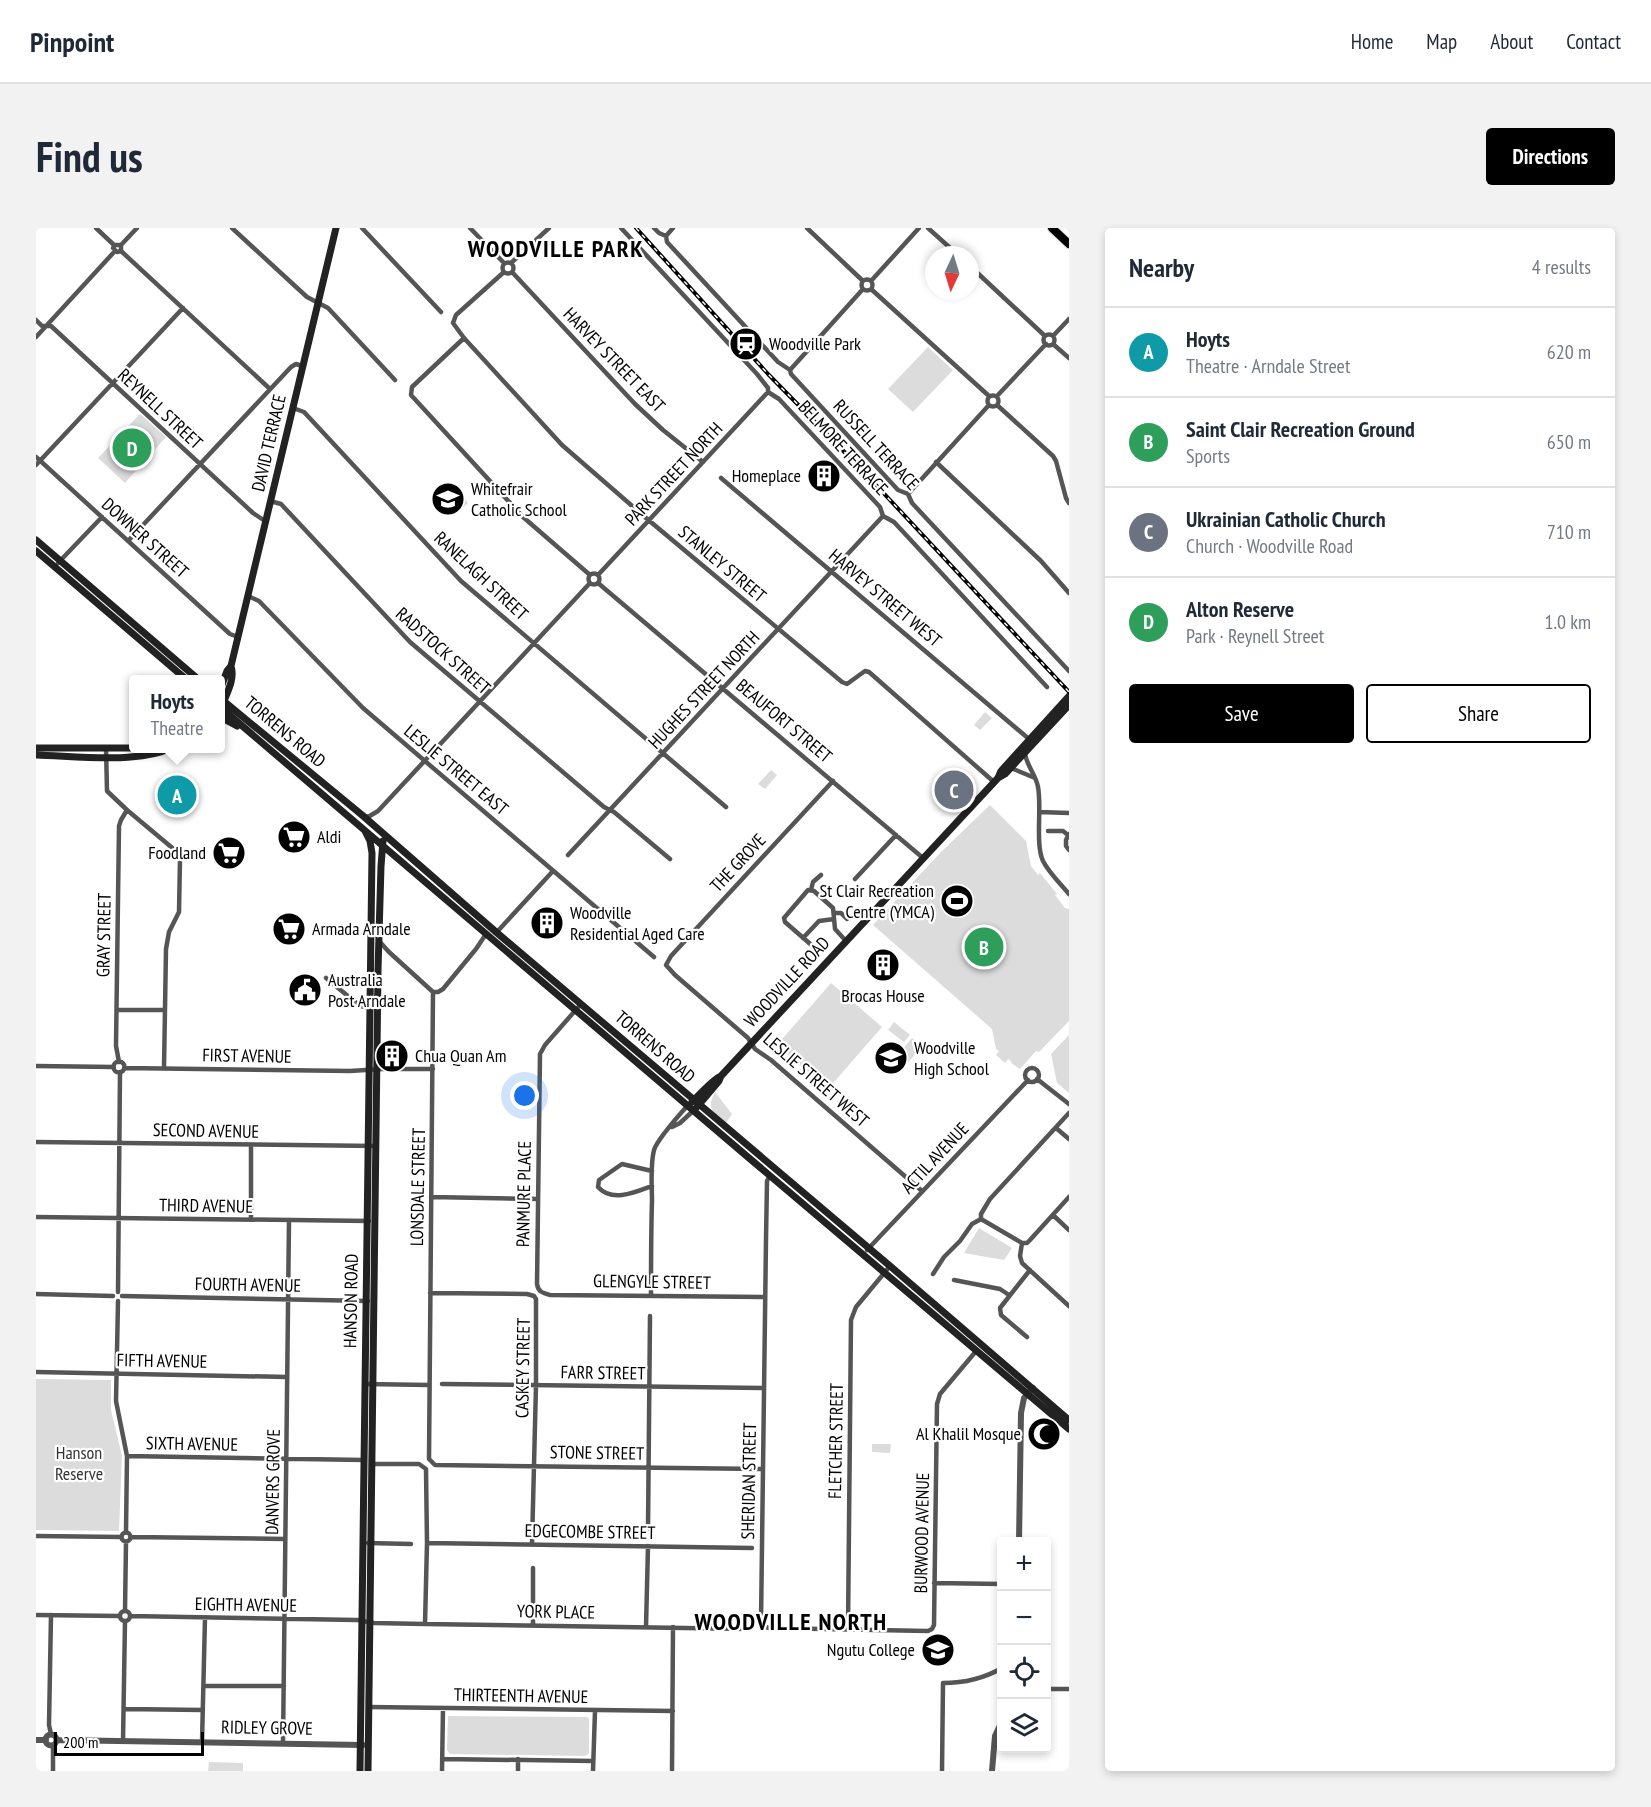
<!DOCTYPE html>
<html lang="en">
<head>
<meta charset="utf-8">
<style>
  :root { --surface:#fff; --page:#f2f2f3; --text:#1f2937; --muted:#747a83; --line:#e0e1e3; --accent:#000 }
  body { margin:0; font-family:"PT Sans Narrow",sans-serif; background:var(--page); color:var(--text) }
  .controls { position:absolute; right:18px; bottom:18px; display:grid; overflow:hidden; border-radius:6px; box-shadow:0 3px 9px #0003 }
  .controls button { width:54px; height:54px; display:grid; place-items:center; padding:0; border:0; border-bottom:2px solid var(--line); background:var(--surface); color:var(--text); font:30px sans-serif }
  .compass { position:absolute; left:889px; top:18px; width:54px; height:54px; border-radius:50%; background:var(--surface); box-shadow:0 3px 9px #0003; rotate:184deg }
  .scale { position:absolute; left:18px; bottom:15px; width:150px; box-sizing:border-box; padding-left:6px; border:3px solid #000; border-top:0; font-size:16px; line-height:21px; white-space:nowrap; color:#000; -webkit-text-stroke:4px #fff; paint-order:stroke }
  .you { position:absolute; left:489px; top:868px; width:21px; height:21px; margin:-15px; border:4px solid #fff; border-radius:50%; background:#1a73e8; box-shadow:0 0 0 9px #1a73e833 }
  .badge { display:grid; place-items:center; width:39px; height:39px; border-radius:50%; background:var(--accent); color:#fff; font-size:20px; font-weight:700 }
  .pin { position:absolute; translate:-50% -50%; border:3px solid #fff; box-shadow:0 2px 6px #0006 }
  .popup { position:absolute; left:93px; top:447px; width:96px; height:78px; box-sizing:border-box; display:grid; place-content:center; border-radius:6px; background:var(--surface); filter:drop-shadow(0 2px 4px #0005); font-size:20px; white-space:nowrap; color:var(--muted) }
  .popup b { font-size:22px; color:var(--text) }
  .popup::after { content:''; position:absolute; left:50%; top:100%; margin-left:-12px; border:12px solid transparent; border-top-color:var(--surface) }
  .list { margin:0; padding:0; list-style:none }
  h2 { display:flex; justify-content:space-between; align-items:center; height:78px; margin:0; padding:0 24px; font-size:26px }
  h2 small { font-size:20px; font-weight:400; color:var(--muted) }
  .list li { display:grid; grid-template-columns:39px 1fr auto; gap:18px; align-items:center; box-sizing:border-box; height:90px; padding:0 24px; border-top:2px solid var(--line) }
  .list b { display:block; font-size:22px; white-space:nowrap }
  .list p { margin:0; font-size:20px; white-space:nowrap; color:var(--muted) }
  .list em { font-size:20px; font-style:normal; color:var(--muted) }
  .actions { display:flex; gap:12px; padding:18px 24px }
  .actions a { flex:1; padding:14px 0; border:2px solid var(--accent); border-radius:6px; text-align:center; font-size:21px; color:var(--accent) }
  .actions .main { background:var(--accent); color:#fff }
  .icon { flex:none; width:33px; height:33px; fill:none; stroke:currentColor; stroke-width:2; stroke-linecap:round; stroke-linejoin:round }
  .map { position:relative; flex:none; width:1033px; height:1543px; overflow:hidden; border-radius:6px }
  header { display:flex; align-items:center; gap:36px; box-sizing:border-box; height:84px; padding:0 30px; background:var(--surface); border-bottom:2px solid var(--line) }
  header strong { font-size:28px }
  nav { display:flex; gap:33px; margin-inline-start:auto; font-size:21px }
  .intro { display:flex; align-items:center; justify-content:space-between; box-sizing:border-box; height:144px; padding:0 36px }
  h1 { margin:0; font-size:42px }
  .button { padding:15px 27px; border-radius:6px; background:var(--accent); color:#fff; font-size:21px; font-weight:700 }
  main { display:flex; gap:36px; padding:0 36px }
  aside { flex:1; background:var(--surface); border-radius:6px; box-shadow:0 3px 9px #0003 }
  .map>svg:first-child { display:block }
  .green { fill:#dcdcdc }
  .lines { fill:none; stroke-linecap:round; stroke-linejoin:round }
  .trunk-casing { stroke:#dbdbdb; stroke-width:10 }
  .minor { stroke:#555; stroke-width:4.5 }
  .tertiary { stroke:#555; stroke-width:6 }
  .secondary { stroke:#222; stroke-width:7 }
  .trunk { stroke:#000; stroke-width:8 }
  .rail-casing { stroke:#000; stroke-width:4 }
  .rail { stroke:#fff; stroke-width:1.5; stroke-dasharray:4.5; stroke-linecap:butt }
  .labels { text-anchor:middle; stroke-width:4.5; stroke-linejoin:round; paint-order:stroke }
  .poi-label { font-size:18px; fill:#000; stroke:#fff; text-anchor:start }
  .street-label { font-size:18px; fill:#000; stroke:#fff }
  .park-label { font-size:18px; fill:#333; stroke:#fff }
  .district-label { font-size:24px; font-weight:bold; letter-spacing:1.5px; fill:#000; stroke:#fff }
</style>
</head>
<body>
<header>
<strong>Pinpoint</strong>
<nav><a>Home</a><a>Map</a><a>About</a><a>Contact</a></nav>
</header>
<div class="intro"><h1>Find us</h1><a class="button">Directions</a></div>
<main>
<div class="map">
<svg width="1033" height="1543" viewBox="0 0 1033 1543">
  <rect width="100%" height="100%" fill="#fff"/>
  <path class="green" d="M892 119 917 142 877 184 852 161Z
    M104 186 130 209 89 255 62 230Z
    M418 259 432 275 424 282 409 266Z
    M949 484 956 490 944 502 938 497Z
    M735 542 741 547 729 561 722 556Z
    M954 577 990 613 995 638 1002 647 1004 645 1021 666 1019 667 1029 680 1033 681V793L1003 824 1000 823 984 841 975 835 976 834 972 831 969 835 960 827 963 823 960 821 956 801 837 697 905 624Z
    M795 755 846 799 792 861 741 817Z
    M858 794 874 807 868 814 852 802Z
    M1033 807V865L1021 855 1015 826Z
    M876 810 886 818 871 836 861 828Z
    M855 813 863 819 851 834 843 828Z
    M679 864 696 886 690 895C676 883 670 882 679 864Z
    M943 1000 976 1020 968 1032 928 1025Z
    M0 1151 75 1152V1182L86 1228 83 1303 0 1302Z
    M836 1216H855L854 1225 836 1224Z
    M412 1488 551 1489 553 1491V1525L549 1528 414 1526 411 1522Z
    M173 1534 207 1535V1543H172Z"/>
  <g class="lines">
    <g class="trunk-casing">
      <path id="trunk" d="M1016 0 1033 16"/>
    </g>
    <path class="minor" d="M60 0 78 17
      M196 0 271 69 292 80 359 152
      M326 0 405 84
      M434 0 468 35
      M585 0 721 146 732 160V164L743 171 844 279 847 288 858 294 1011 459
      M618 0 623 5 630 8
      M637 0 630 8 631 14 742 134 754 142 755 146 862 262 872 266 876 275 1033 443
      M771 0 827 53
      M892 0 922 27
      M85 17H79L77 20 81 24 85 23V17L101 0
      M85 23 234 161
      M466.5 40a5.5 5.5 0 1 1 11 0a5.5 5.5 0 1 1-11 0Z
      M475 35 513 0
      M934 38 1009 108
      M468 44 420 87 417 95 428 110 526 217 610 290 806 454 811 456 829 443 833 444 958 554
      M476 44 599 176 627 202 667 234
      M825.5 57a5.5 5.5 0 1 1 11 0a5.5 5.5 0 1 1-11 0Z
      M835 53 883 0
      M835 61 953 168
      M0 92 6 98H15L217 285 229 293
      M1007.5 112a5.5 5.5 0 1 1 11 0a5.5 5.5 0 1 1-11 0Z
      M1017 108 1033 91
      M0 109 79 23
      M428 110 376 159 375 167 487 289 554 347
      M1017 116 1033 130
      M754 142 827 61
      M951.5 173a5.5 5.5 0 1 1 11 0a5.5 5.5 0 1 1-11 0Z
      M961 168 1010 116
      M961 177 1017 228 1020 233 1030 270 1033 275
      M257 180 268 184 425 353 690 579
      M0 229 194 406 202 409
      M900 234 1005 333 1033 365
      M0 237 147 80
      M685 250 993 511
      M872 266 953 177
      M234 273 245 276 374 414 568 579 578 584 634 631
      M92 313 255 139 260 136 266 138
      M22 335 66 289
      M552.5 351a5.5 5.5 0 1 1 11 0a5.5 5.5 0 1 1-11 0Z
      M562 347 732 164
      M562 355 887 630
      M212 368 223 373 327 480 618 729
      M70 520 71 563 91 582 140 623 144 631 143 684 133 704 130 721 128 840
      M989 526C991 538 1000 547 1002 559 1006 579 999 616 1007 633 1013 645 1025 656 1033 666
      M975 540 999 550
      M797 553 635 728 630 737 639 747 712 810 719 821 735 832 886 963
      M1003 584 1033 585
      M329 588 332 589 342 583 554 355
      M1012 603H1027L1032 607
      M1033 606 1030 612V618L1033 622
      M532 627 847 288
      M819 651 860 607
      M775 662 777 654 785 647
      M798 685H805L811 691
      M460 705 517 643
      M767 710 783 693 798 691
      M344 714 353 724 397 764
      M780 721 749 694 748 690 772 662 778 663 797 680 799 701 810 713
      M290 750 324 778 336 780
      M397 764 393 1231 399 1237 726 1241
      M397 764H402L407 761 440 721 450 706
      M545 776 509 817 504 826 501 1056C502 1064 507 1065 514 1067L729 1069
      M81 782H128
      M77.5 839a5.5 5.5 0 1 1 11 0a5.5 5.5 0 1 1-11 0Z
      M83 834 80 818 83 598 85 592 91 582
      M0 838 78 839
      M88 840 314 843 346 841H397
      M989 847a7 7 0 1 1 14 0a7 7 0 1 1-14 0Z
      M1001 851 1033 876
      M636 899 644 895 657 883
      M1020 900 1033 911
      M0 914 340 918
      M734 947 731 953 730 1011 725 1394 727 1398 733 1400 892 1403 896 1401 898 1397 901 1176 904 1166 941 1122
      M616 958C600 964 576 975 562 959L563 952 586 936 616 943
      M395 969 502 971
      M1017 987 1033 1002
      M0 989 333 993
      M215 991V917
      M945 991 986 1015
      M986 1015 984 1028 986 1035 1033 1078
      M986 1015H991L994 1012 1033 969
      M831 1022 992 852
      M897 1046 908 1029 924 1013 936 996 945 991V986L954 971 1033 885
      M918 1052 964 1061 973 1067
      M82 1064 84 844
      M394 1065 491 1066 498 1068 500 1071V1157L496 1317
      M0 1066 77 1068
      M615 1067C615 1036 615 1005 616 973 616 957 614 938 618 922 621 912 644 886 652 877
      M86 1068 332 1073
      M82 1073 80 1173 91 1228 90 1304
      M991 1109 965 1087 964 1080 994 1042
      M0 1144 251 1149
      M329 1156 393 1157
      M406 1156 727 1160
      M91 1228 328 1232
      M335 1236H383L390 1241 391 1315 389 1396
      M612 1301 614 1088
      M85.5 1309a4.5 4.5 0 1 1 9 0a4.5 4.5 0 1 1-9 0Z
      M0 1308 85 1309
      M95 1309 249 1311
      M332 1315 375 1316
      M391 1315 716 1320
      M898 1355 966 1356
      M89 1383 90 1314
      M84 1388a5 5 0 1 1 10 0a5 5 0 1 1-10 0Z
      M0 1387 84 1388
      M94 1388 321 1392 338 1395 389 1396 713 1401
      M497 1396V1340
      M610 1399 612 1318
      M812 1401 815 1092 820 1079 854 1038
      M168 1458H248
      M1011 1461H1033
      M333 1479 637 1483
      M88 1481 167 1482
      M15 1506 13 1497 15 1387
      M87 1513 89 1393
      M166 1514 169 1390
      M247 1515 253 992
      M17 1518V1543
      M406 1531 557 1533
      M406 1543 407 1480
      M482 1543V1531
      M557 1543 559 1483
      M636 1543 637 1399
      M906 1543 907 1455C929 1455 947 1451 966 1440"/>
    <path class="tertiary" d="M983 1314 985 1185 988 1170 997 1160
      M9.5 1512a5.5 5.5 0 1 1 11 0a5.5 5.5 0 1 1-11 0Z
      M0 1512H10
      M21 1512 327 1517
      M956 1543 959 1508 966 1493"/>
    <path class="secondary" d="M0 312 163 452
      M0 323 151 452
      M184 462 191 443 195 438 300 0
      M184 470 326 587 460 704 854 1038 1033 1192
      M187 475C192 463 199 450 195 438
      M184 479 713 930 1033 1201
      M184 489 201 498
      M0 520H98
      M0 527C40 528 99 536 135 520
      M962 550 965 543 1033 468
      M656 874C663 867 678 850 685 848
      M661 879 683 853 685 848 962 550 969 546 1033 477
      M324 1543 336 625 334 613 329 603
      M332 1543 342 742 345 638 347 613"/>
    <use href="#trunk" class="trunk"/>
    <g class="rail-casing">
      <path id="rail" d="M600 0 732 146 826 242 1033 464"/>
    </g>
    <use href="#rail" class="rail"/>
  </g>
  <defs>
    <g id="station-disc" transform="scale(1.725)"><circle r="9.5" fill="#000" stroke="#fff"/><path d="M-3-6H3Q5-6 5-4V2Q5 4 3 4L4.5 6H3L1.5 4h-3L-3 6H-4.5L-3 4Q-5 4-5 2V-4Q-5-6-3-6ZM-3.5-4v3h7v-3ZM-3.5 1v1.5H-2V1ZM2 1v1.5H3.5V1Z" fill="#fff"/></g>
    <g id="building-disc" transform="scale(1.725)"><circle r="9.5" fill="#000" stroke="#fff"/><path d="M-4-6H4V6H1V3H-1V6H-4ZM-2.5-4.3h1.7v1.8h-1.7ZM.8-4.3h1.7v1.8H.8ZM-2.5-1h1.7V.8h-1.7ZM.8-1h1.7V.8H.8Z" fill="#fff"/></g>
    <g id="school-disc" transform="scale(1.725)"><circle r="9.5" fill="#000" stroke="#fff"/><path d="M0-5L7-2L0 1L-7-2ZM-4 1L0 2.5L4 1V4Q0 6-4 4Z" fill="#fff"/></g>
    <g id="supermarket-disc" transform="scale(1.725)"><circle r="9.5" fill="#000" stroke="#fff"/><path d="M-6-5.5h2.5l.6 2H6L4.5 2H-2.5L-4.4-4H-6ZM-1.5 3.2a1.3 1.3 0 1 0 .1 0ZM3 3.2a1.3 1.3 0 1 0 .1 0Z" fill="#fff"/></g>
    <g id="stadium-disc" transform="scale(1.725)"><circle r="9.5" fill="#000" stroke="#fff"/><path d="M0-5a6.5 5 0 1 0 0 10a6.5 5 0 1 0 0-10ZM-3.5-1.8h7v3.6h-7Z" fill="#fff"/></g>
    <g id="civic-disc" transform="scale(1.725)"><circle r="9.5" fill="#000" stroke="#fff"/><path d="M-.6-6.5H3V-4.5H.6V-3L4-1V1h2V6H-6V1h2V-1L-.6-3ZM-1.2 2.5V6h2.4V2.5Z" fill="#fff"/></g>
    <g id="mosque-disc" transform="scale(1.725)"><circle r="9.5" fill="#000" stroke="#fff"/><path d="M3.5-4.9A6 6 0 1 0 3.5 4.9A5 5 0 1 1 3.5-4.9Z" fill="#fff"/></g>
  </defs>
  <g fill-rule="evenodd">
    <use href="#station-disc" x="710" y="116"/>
    <use href="#building-disc" x="788" y="248"/>
    <use href="#school-disc" x="412" y="271"/>
    <use href="#supermarket-disc" x="258" y="609"/>
    <use href="#supermarket-disc" x="193" y="625"/>
    <use href="#stadium-disc" x="921" y="673"/>
    <use href="#building-disc" x="511" y="695"/>
    <use href="#supermarket-disc" x="253" y="701"/>
    <use href="#building-disc" x="847" y="737"/>
    <use href="#civic-disc" x="269" y="762"/>
    <use href="#building-disc" x="356" y="828"/>
    <use href="#school-disc" x="855" y="830"/>
    <use href="#mosque-disc" x="1008" y="1206"/>
    <use href="#school-disc" x="902" y="1422"/>
  </g>
  <g class="labels">
    <g class="poi-label">
      <text x="733" y="122">Woodville Park</text>
      <text x="765" y="254" text-anchor="end">Homeplace</text>
      <text x="435" y="267">Whitefrair<tspan x="435" dy="21">Catholic School</tspan></text>
      <text x="281" y="615">Aldi</text>
      <text x="170" y="631" text-anchor="end">Foodland</text>
      <text x="898" y="669" text-anchor="end">St Clair Recreation<tspan x="898" dy="21">Centre (YMCA)</tspan></text>
      <text x="534" y="691">Woodville<tspan x="534" dy="21">Residential Aged Care</tspan></text>
      <text x="276" y="707">Armada Arndale</text>
      <text x="292" y="758">Australia<tspan x="292" dy="21">Post Arndale</tspan></text>
      <text x="847" y="774" text-anchor="middle">Brocas House</text>
      <text x="878" y="826">Woodville<tspan x="878" dy="21">High School</tspan></text>
      <text x="379" y="834">Chua Quan Am</text>
      <text x="985" y="1212" text-anchor="end">Al Khalil Mosque</text>
      <text x="879" y="1428" text-anchor="end">Ngutu College</text>
    </g>
    <g class="street-label">
      <text transform="translate(578 132) rotate(46)" y="6">HARVEY STREET EAST</text>
      <text transform="translate(124 181) rotate(43)" y="6">REYNELL STREET</text>
      <text transform="translate(233 215) rotate(-77)" y="6">DAVID TERRACE</text>
      <text transform="translate(840 217) rotate(47)" y="6">RUSSELL TERRACE</text>
      <text transform="translate(807 220) rotate(47)" y="6">BELMORE TERRACE</text>
      <text transform="translate(638 246) rotate(-47)" y="6">PARK STREET NORTH</text>
      <text transform="translate(109 310) rotate(42)" y="6">DOWNER STREET</text>
      <text transform="translate(686 336) rotate(40)" y="6">STANLEY STREET</text>
      <text transform="translate(445 348) rotate(43)" y="6">RANELAGH STREET</text>
      <text transform="translate(849 370) rotate(40)" y="6">HARVEY STREET WEST</text>
      <text transform="translate(407 423) rotate(42)" y="6">RADSTOCK STREET</text>
      <text transform="translate(668 462) rotate(-47)" y="6">HUGHES STREET NORTH</text>
      <text transform="translate(748 493) rotate(40)" y="6">BEAUFORT STREET</text>
      <text transform="translate(249 504) rotate(40)" y="6">TORRENS ROAD</text>
      <text transform="translate(420 542) rotate(40)" y="6">LESLIE STREET EAST</text>
      <text transform="translate(702 635) rotate(-47)" y="6">THE GROVE</text>
      <text transform="translate(68 707) rotate(-89)" y="6">GRAY STREET</text>
      <text transform="translate(751 754) rotate(-47)" y="6">WOODVILLE ROAD</text>
      <text transform="translate(619 819) rotate(41)" y="6">TORRENS ROAD</text>
      <text transform="translate(211 828) rotate(1)" y="6">FIRST AVENUE</text>
      <text transform="translate(780 852) rotate(41)" y="6">LESLIE STREET WEST</text>
      <text transform="translate(170 903) rotate(1)" y="6">SECOND AVENUE</text>
      <text transform="translate(899 930) rotate(-47)" y="6">ACTIL AVENUE</text>
      <text transform="translate(382 959) rotate(-89)" y="6">LONSDALE STREET</text>
      <text transform="translate(488 966) rotate(-89)" y="6">PANMURE PLACE</text>
      <text transform="translate(170 978) rotate(1)" y="6">THIRD AVENUE</text>
      <text transform="translate(616 1054) rotate(1)" y="6">GLENGYLE STREET</text>
      <text transform="translate(212 1057) rotate(1)" y="6">FOURTH AVENUE</text>
      <text transform="translate(315 1073) rotate(-89)" y="6">HANSON ROAD</text>
      <text transform="translate(126 1133) rotate(1)" y="6">FIFTH AVENUE</text>
      <text transform="translate(487 1140) rotate(-89)" y="6">CASKEY STREET</text>
      <text transform="translate(567 1145) rotate(1)" y="6">FARR STREET</text>
      <text transform="translate(800 1213) rotate(-89)" y="6">FLETCHER STREET</text>
      <text transform="translate(156 1216) rotate(1)" y="6">SIXTH AVENUE</text>
      <text transform="translate(561 1225) rotate(1)" y="6">STONE STREET</text>
      <text transform="translate(713 1253) rotate(-89)" y="6">SHERIDAN STREET</text>
      <text transform="translate(237 1254) rotate(-89)" y="6">DANVERS GROVE</text>
      <text transform="translate(554 1304) rotate(1)" y="6">EDGECOMBE STREET</text>
      <text transform="translate(886 1305) rotate(-89)" y="6">BURWOOD AVENUE</text>
      <text transform="translate(210 1377) rotate(1)" y="6">EIGHTH AVENUE</text>
      <text transform="translate(520 1384) rotate(1)" y="6">YORK PLACE</text>
      <text transform="translate(485 1468) rotate(1)" y="6">THIRTEENTH AVENUE</text>
      <text transform="translate(231 1500) rotate(1)" y="6">RIDLEY GROVE</text>
    </g>
    <g class="park-label">
      <text x="43" y="1231">Hanson<tspan x="43" dy="21">Reserve</tspan></text>
    </g>
    <g class="district-label">
      <text x="520" y="29">WOODVILLE PARK</text>
      <text x="755" y="1402">WOODVILLE NORTH</text>
    </g>
  </g>
</svg>
<div class="controls">
<button>+</button>
<button>−</button>
<button><svg class="icon" aria-label="locate" viewBox="0 0 24 24"><circle cx="12" cy="12" r="6"/><path d="M12 2v4M12 18v4M2 12h4M18 12h4"/></svg></button>
<button><svg class="icon" aria-label="layers" viewBox="0 0 24 24"><path d="M12 4l9 5-9 5-9-5zM3 14l9 5 9-5"/></svg></button>
</div>
<svg class="compass" viewBox="-18 -18 36 36"><path d="M0-13l5 13h-10z" fill="#e53935"/><path d="M0 13l5-13h-10z" fill="#747a83"/></svg>
<div class="scale">200 m</div>
<div class="you"></div>
<div class="pin badge" style="left:141px;top:567px;background:#0f9aa8">A</div>
<div class="popup"><b>Hoyts</b>Theatre</div>
<div class="pin badge" style="left:948px;top:719px;background:#2e9e5b">B</div>
<div class="pin badge" style="left:918px;top:562px;background:#6b7280">C</div>
<div class="pin badge" style="left:96px;top:220px;background:#2e9e5b">D</div>
</div>
<aside>
<h2>Nearby<small>4 results</small></h2>
<ul class="list">
<li><span class="badge" style="background:#0f9aa8">A</span><div><b>Hoyts</b><p>Theatre · Arndale Street</p></div><em>620 m</em></li>
<li><span class="badge" style="background:#2e9e5b">B</span><div><b>Saint Clair Recreation Ground</b><p>Sports</p></div><em>650 m</em></li>
<li><span class="badge" style="background:#6b7280">C</span><div><b>Ukrainian Catholic Church</b><p>Church · Woodville Road</p></div><em>710 m</em></li>
<li><span class="badge" style="background:#2e9e5b">D</span><div><b>Alton Reserve</b><p>Park · Reynell Street</p></div><em>1.0 km</em></li>
</ul>
<div class="actions"><a class="main">Save</a><a>Share</a></div>
</aside>
</main>
</body>
</html>
